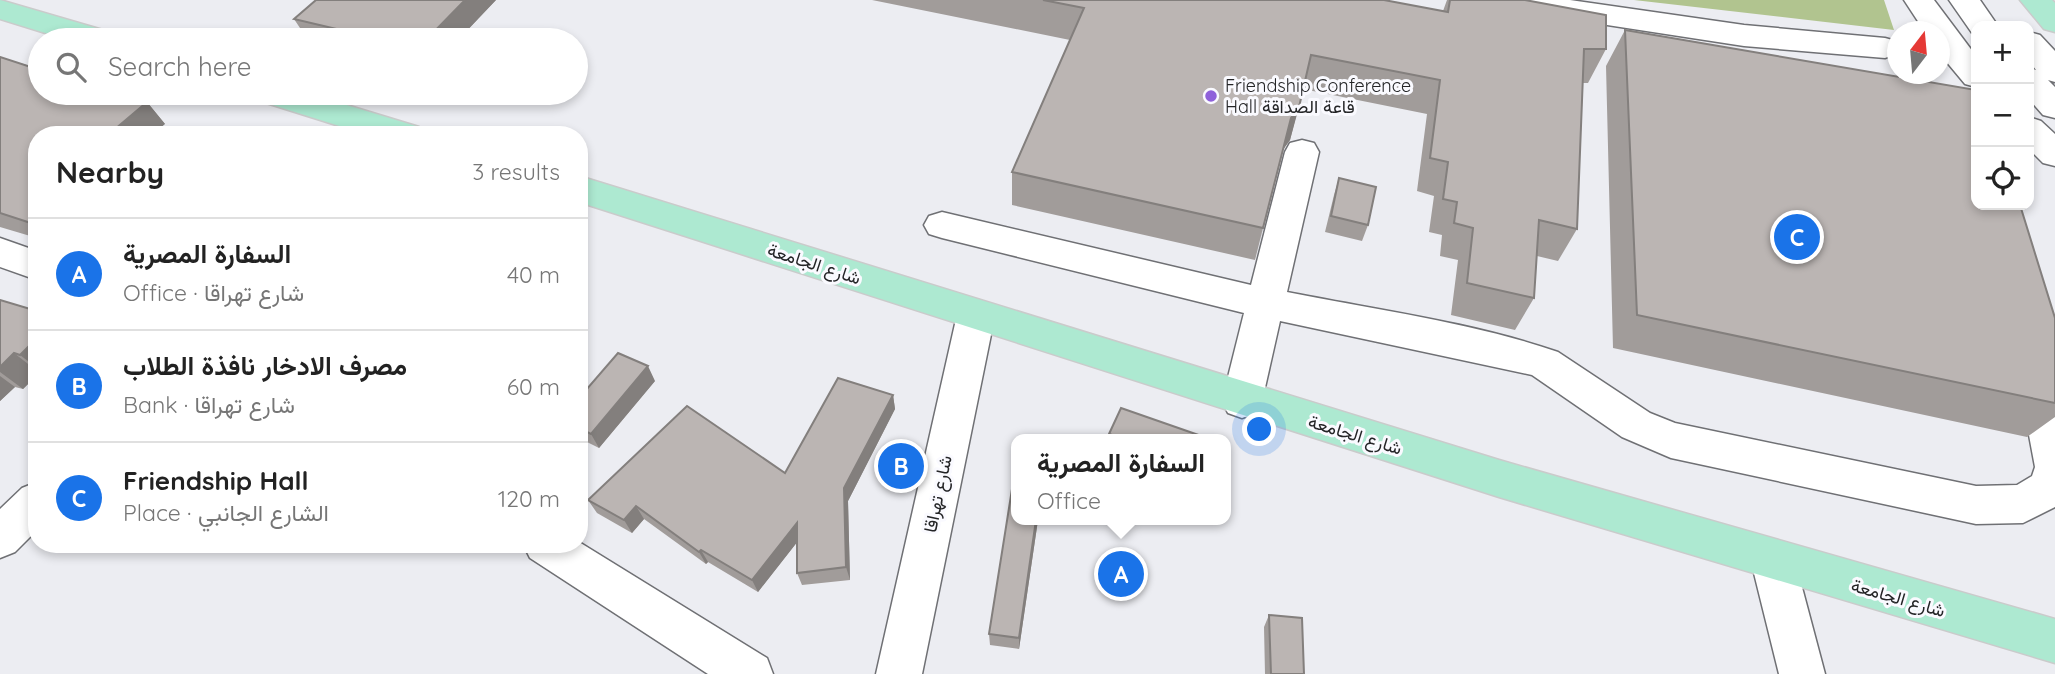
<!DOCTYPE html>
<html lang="en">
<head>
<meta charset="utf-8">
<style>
  :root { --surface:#fff; --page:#f2f2f2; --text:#222; --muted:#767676; --line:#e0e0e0; --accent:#1a73e8 }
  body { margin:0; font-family:Quicksand,Vazirmatn,sans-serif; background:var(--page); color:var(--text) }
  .controls { position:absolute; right:21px; top:21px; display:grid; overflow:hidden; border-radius:14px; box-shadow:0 4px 10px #0003 }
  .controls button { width:63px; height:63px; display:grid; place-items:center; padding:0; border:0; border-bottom:2px solid var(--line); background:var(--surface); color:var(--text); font:35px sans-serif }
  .compass { position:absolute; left:1887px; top:21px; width:63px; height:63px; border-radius:50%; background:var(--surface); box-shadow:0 4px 10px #0003; rotate:16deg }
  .you { position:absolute; left:1260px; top:430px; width:24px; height:24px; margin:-18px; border:5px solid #fff; border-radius:50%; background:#1a73e8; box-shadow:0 0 0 10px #1a73e833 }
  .badge { display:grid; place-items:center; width:46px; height:46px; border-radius:50%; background:var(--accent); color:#fff; font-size:23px; font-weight:700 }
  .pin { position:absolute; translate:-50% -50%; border:4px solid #fff; box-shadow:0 2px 7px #0006 }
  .popup { position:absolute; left:1011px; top:434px; width:220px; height:91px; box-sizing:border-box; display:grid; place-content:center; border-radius:14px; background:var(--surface); filter:drop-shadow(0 2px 5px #0005); font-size:23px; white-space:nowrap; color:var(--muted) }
  .popup b { font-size:26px; color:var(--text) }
  .popup::after { content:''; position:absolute; left:50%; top:100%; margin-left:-14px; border:14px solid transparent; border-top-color:var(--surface) }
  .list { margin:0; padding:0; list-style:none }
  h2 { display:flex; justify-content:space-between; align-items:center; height:91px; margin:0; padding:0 28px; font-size:30px }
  h2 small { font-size:23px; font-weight:400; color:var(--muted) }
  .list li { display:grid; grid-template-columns:46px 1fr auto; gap:21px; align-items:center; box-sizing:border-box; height:112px; padding:0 28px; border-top:2px solid var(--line) }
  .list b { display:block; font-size:26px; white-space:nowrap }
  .list p { margin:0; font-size:23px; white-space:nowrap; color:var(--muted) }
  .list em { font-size:23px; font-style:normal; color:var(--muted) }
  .icon { flex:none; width:38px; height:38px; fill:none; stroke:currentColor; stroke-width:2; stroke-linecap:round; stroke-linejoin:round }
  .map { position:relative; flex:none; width:2055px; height:674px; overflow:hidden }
  .search { position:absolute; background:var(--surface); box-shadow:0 4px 10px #0003; left:28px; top:28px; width:560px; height:77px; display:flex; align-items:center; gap:18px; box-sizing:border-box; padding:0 24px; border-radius:38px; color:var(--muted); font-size:26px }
  .panel { position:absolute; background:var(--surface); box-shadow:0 4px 10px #0003; left:28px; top:126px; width:560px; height:427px; border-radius:28px }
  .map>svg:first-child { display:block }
  .green { fill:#b1c48f }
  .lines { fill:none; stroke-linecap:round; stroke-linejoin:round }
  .minor-casing { stroke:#6f7074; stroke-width:3 }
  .major-casing { stroke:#cacbcb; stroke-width:3 }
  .minor { fill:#fff; fill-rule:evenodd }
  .major { fill:#ade9d1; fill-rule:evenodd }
  .wall { fill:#a19c9a }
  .shaded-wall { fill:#837f7d }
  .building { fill:#bbb5b3; stroke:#837f7d; stroke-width:2 }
  .poi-dot { fill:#8f61da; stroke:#fafaff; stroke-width:2.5 }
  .labels { text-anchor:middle; stroke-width:6; stroke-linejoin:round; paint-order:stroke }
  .poi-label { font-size:18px; fill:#242527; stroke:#fafaff; text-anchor:start }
  .street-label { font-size:18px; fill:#242527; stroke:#fafaff }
</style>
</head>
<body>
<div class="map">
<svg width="2055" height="674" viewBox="0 0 2055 674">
  <rect width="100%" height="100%" fill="#ecedf2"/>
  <path class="green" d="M1634 0H1884L1894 30Z"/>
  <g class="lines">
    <g class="minor-casing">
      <path id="minor" d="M1495 0H1570L1744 25 1885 38 1896 41 1898 53 1885 58 1744 46 1510 10 1499 7Z
        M1904 0H1934L1976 56V87L1965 84 1940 54V32H1925Z
        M1949 0H1980L1998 26H1976V34L1972 33Z
        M2029 32 2040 35 2055 51V82L2048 80 2055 87V118L2043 115 2029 99V68L2036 70 2029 61Z
        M2029 117 2041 121 2055 134V166L2043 163 2029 149Z
        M1302 140 1314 143 1319 152 1287 292C1377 310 1471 322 1558 352L1650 413 1675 423 1976 486 2017 485 2032 476 2035 467 2026 419 2038 396 2055 391V507L2023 523 1976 524 1671 458 1622 437 1532 375 1280 321 1262 401 1256 413 1242 418 1228 413 1222 401 1244 313 942 238 929 234 924 225 929 216 942 212 1251 285 1285 152 1290 143Z
        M0 238 37 251V280L0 267Z
        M976 300 989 304 995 315 922 674H876L957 315 963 304Z
        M37 482V530L15 552 0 558V509L22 488Z
        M1773 541 1789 547 1795 561 1825 674H1779L1751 561 1757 547Z
        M579 542 767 658 773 674H708L530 558 523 544H579Z"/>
    </g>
    <g class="major-casing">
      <path id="major" d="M0 0 113 33 118 40H68L0 19Z
        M2020 0H2052L2055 3V32L2044 29Z
        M255 93H307L419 127 424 135H368L260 101Z
        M579 176 1499 460 2055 619V663L1499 497 579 202Z"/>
    </g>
    <use href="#minor" class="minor"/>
    <use href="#major" class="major"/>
  </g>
  <path class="wall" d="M316 0H496L458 40H308L294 19Z
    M872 0H1384L1443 11 1447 0H1525L1606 49 1588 83H1583L1577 229 1558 261 1537 256 1534 298 1515 330 1451 315 1458 260 1440 256 1442 235 1429 232 1434 196 1417 191 1427 114 1303 89 1290 140 1282 151 1255 260 1012 205V172L1070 40Z
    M1625 30 2055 318V417L2027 437 1613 348 1606 66Z
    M0 57 147 102 165 124 37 135V238L0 227Z
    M1339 178 1368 225 1362 241 1325 232 1334 195Z
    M0 300 37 311V375L23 389 15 387 0 401Z
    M655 381 599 448 579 438V398Z
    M893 395 895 409 848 501 850 580 802 585 797 573V542L758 592 708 562 706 564 644 519 632 533 597 513 588 500 785 473Z
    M1109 434 1210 439H1109Z
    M1016 520H1038L1019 649 990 645 989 634Z
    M1269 615 1304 674H1265L1264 627Z"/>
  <path class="shaded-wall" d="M465 0H496L458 40H426Z
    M147 102 165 124 152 135H108Z
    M1299 107 1290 140 1282 151 1255 260 1291 118Z
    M37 338V368L20 355Z
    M14 353 37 371V375L23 389 0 372V367Z
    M648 366 655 381 599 448 591 434Z
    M0 376 15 387 0 401Z
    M893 395 895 409 848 501 850 580 846 567 844 488Z
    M636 506 644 519 632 533 624 520Z
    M1036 520H1038L1019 649V638Z
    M797 523 802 536 758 592 752 580Z
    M701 550 708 562 706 564 699 552Z"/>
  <path class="building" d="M316 0H465L426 40H383L294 19Z
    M1043 0H1384L1448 12 1450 0H1525L1606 15V49H1584L1577 229 1539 220 1534 298 1467 283 1473 228 1454 223 1457 202 1443 199 1448 162 1430 158 1440 80 1311 55 1299 107 1291 118 1263 228 1012 172 1084 8Z
    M1625 30 1976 90V205H2020L2055 318V403L1637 315Z
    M0 57 40 70V93H116L147 102 108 135H37V225L0 213Z
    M1339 178 1376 187 1368 225 1331 216Z
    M0 300 37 311V338L20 355 14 353 0 367Z
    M618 353 648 366 591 434 579 428V398Z
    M838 378 893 395 844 488 846 567 797 573V523L752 580 701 550 699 552 636 506 624 520 588 500 687 406 785 473Z
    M1121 408 1210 439H1124L1109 434Z
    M1016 464V520H1036L1019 638 989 634Z
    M1269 615 1302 618 1304 674H1271Z"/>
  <circle class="poi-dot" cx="1211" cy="96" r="7"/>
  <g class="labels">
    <g class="poi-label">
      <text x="1225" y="92">Friendship Conference<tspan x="1225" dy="21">Hall قاعة الصداقة</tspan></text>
    </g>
    <g class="street-label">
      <text transform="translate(814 264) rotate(18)" y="6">شارع الجامعة</text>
      <text transform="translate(1355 435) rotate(17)" y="6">شارع الجامعة</text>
      <text transform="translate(938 494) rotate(-78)" y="6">شارع تهراقا</text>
      <text transform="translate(1898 598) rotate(16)" y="6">شارع الجامعة</text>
    </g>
  </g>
</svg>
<div class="controls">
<button>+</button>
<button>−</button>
<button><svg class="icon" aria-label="locate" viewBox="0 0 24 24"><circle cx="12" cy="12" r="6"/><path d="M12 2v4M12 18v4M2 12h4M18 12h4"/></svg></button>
</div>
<svg class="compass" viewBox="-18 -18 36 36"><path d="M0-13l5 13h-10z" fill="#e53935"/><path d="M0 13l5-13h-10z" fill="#767676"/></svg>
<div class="you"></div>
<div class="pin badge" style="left:1121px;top:574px">A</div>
<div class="popup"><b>السفارة المصرية</b>Office</div>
<div class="pin badge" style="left:901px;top:466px">B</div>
<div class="pin badge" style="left:1797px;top:237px">C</div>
<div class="search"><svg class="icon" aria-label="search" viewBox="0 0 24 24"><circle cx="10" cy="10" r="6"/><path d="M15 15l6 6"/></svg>Search here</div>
<section class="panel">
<h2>Nearby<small>3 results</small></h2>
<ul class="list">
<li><span class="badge">A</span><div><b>السفارة المصرية</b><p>Office · شارع تهراقا</p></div><em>40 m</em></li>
<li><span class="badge">B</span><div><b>مصرف الادخار نافذة الطلاب</b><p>Bank · شارع تهراقا</p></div><em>60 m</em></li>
<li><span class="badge">C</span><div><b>Friendship Hall</b><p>Place · الشارع الجانبي</p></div><em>120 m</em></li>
</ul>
</section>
</div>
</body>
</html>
